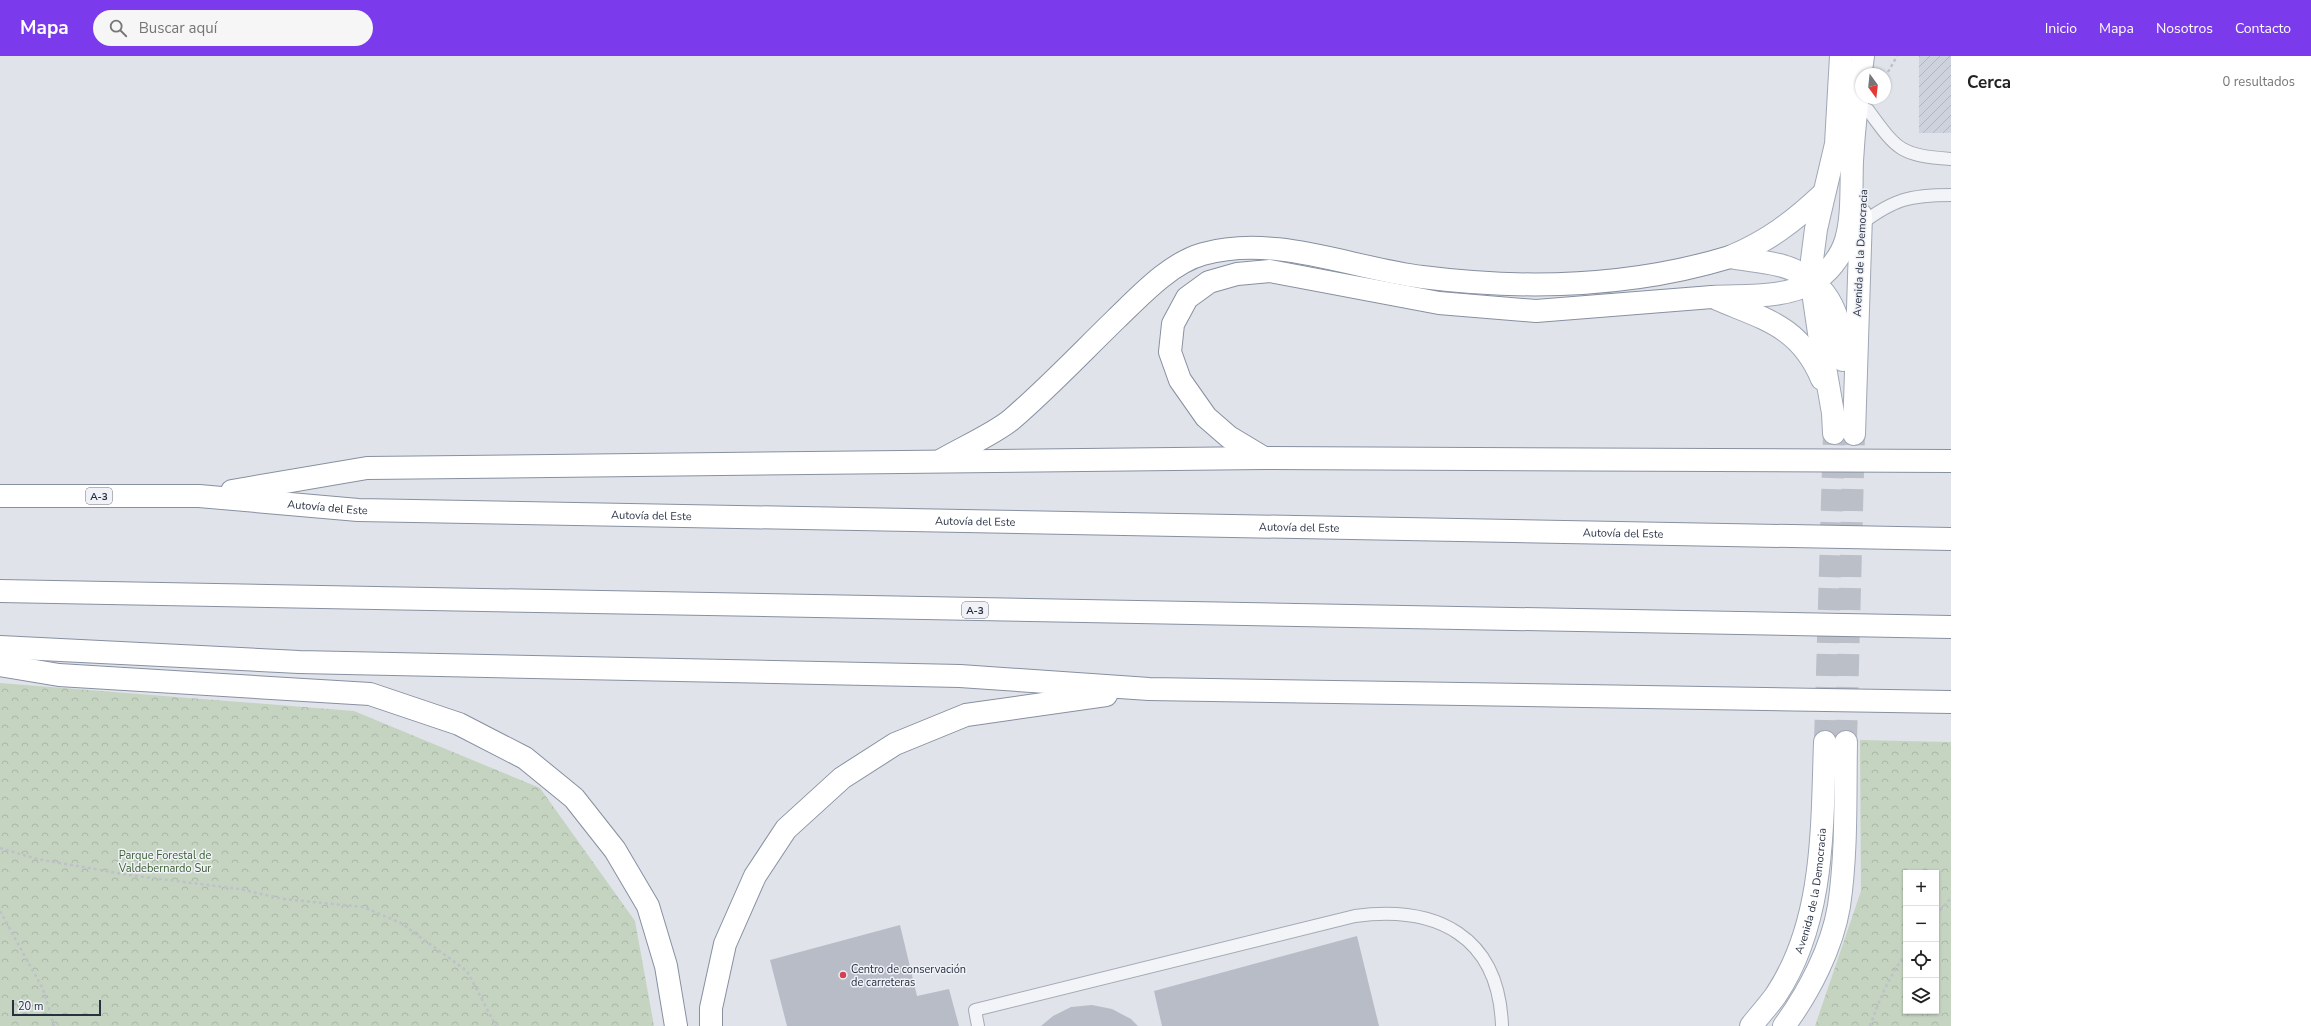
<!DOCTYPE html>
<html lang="es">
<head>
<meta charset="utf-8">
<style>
  :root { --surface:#fff; --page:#f6f6f6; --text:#222; --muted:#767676; --line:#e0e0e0; --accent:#7c3aed }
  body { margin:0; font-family:"Nunito Sans",sans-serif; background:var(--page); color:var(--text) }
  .controls { position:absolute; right:12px; bottom:12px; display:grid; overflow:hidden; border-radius:0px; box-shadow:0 1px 3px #0004 }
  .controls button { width:36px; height:36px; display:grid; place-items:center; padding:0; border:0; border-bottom:1px solid var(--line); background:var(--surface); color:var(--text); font:20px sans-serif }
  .compass { position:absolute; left:1855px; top:12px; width:36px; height:36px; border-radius:50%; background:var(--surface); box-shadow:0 1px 3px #0004; rotate:165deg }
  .scale { position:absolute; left:12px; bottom:10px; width:89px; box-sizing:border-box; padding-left:4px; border:2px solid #283142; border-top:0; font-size:11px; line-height:14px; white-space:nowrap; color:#283142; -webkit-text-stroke:3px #f0f2f7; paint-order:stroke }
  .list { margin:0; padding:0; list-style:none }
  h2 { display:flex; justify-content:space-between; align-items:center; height:52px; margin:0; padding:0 16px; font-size:17px }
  h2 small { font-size:13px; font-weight:400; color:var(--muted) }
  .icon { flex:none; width:22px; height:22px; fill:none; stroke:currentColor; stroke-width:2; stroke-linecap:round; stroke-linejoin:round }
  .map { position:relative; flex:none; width:1951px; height:970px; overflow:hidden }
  header { display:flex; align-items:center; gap:24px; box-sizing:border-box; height:56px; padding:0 20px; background:var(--accent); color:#fff }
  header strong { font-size:19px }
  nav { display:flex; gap:22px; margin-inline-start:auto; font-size:14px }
  .search { width:280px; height:36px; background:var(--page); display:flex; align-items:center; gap:10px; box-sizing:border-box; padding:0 14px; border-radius:22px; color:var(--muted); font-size:15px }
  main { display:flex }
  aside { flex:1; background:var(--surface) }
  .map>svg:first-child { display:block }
  .industrial { fill:url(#industrial-furrows) }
  .park { fill:url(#park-crowns); fill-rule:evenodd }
  .building { fill:#b7bcc7 }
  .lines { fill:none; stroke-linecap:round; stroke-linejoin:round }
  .primary-tunnel { stroke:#bbbfc8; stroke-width:22; stroke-dasharray:22 11; stroke-linecap:butt }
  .service-casing { stroke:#a5aab4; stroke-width:14 }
  .primary-casing { stroke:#9fa7b6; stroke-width:24 }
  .motorway-casing { stroke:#8790a1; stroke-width:24 }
  .path { stroke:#bec1c9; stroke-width:2.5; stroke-dasharray:3 3; stroke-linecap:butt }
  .service { stroke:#f3f4f8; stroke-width:12 }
  .primary { stroke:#fff; stroke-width:22 }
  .motorway { stroke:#fff; stroke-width:22 }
  .poi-dot { fill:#d44052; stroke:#f0f2f7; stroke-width:1.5 }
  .labels { text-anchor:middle; stroke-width:3; stroke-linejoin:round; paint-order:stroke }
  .shield { fill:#f0f2f7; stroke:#646b78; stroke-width:1 }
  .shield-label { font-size:10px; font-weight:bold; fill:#283142 }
  .street-label { font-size:11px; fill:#283142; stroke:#f0f2f7 }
  .park-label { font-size:11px; fill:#3b5e34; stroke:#f0f2f7 }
  .poi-label { font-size:11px; fill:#283142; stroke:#f0f2f7; text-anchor:start }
</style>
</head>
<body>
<header>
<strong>Mapa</strong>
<div class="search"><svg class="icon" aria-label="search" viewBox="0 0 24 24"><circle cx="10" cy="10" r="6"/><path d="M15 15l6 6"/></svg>Buscar aquí</div>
<nav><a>Inicio</a><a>Mapa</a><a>Nosotros</a><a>Contacto</a></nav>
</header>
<main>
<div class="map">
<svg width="1951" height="970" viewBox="0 0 1951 970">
  <defs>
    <pattern id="industrial-furrows" width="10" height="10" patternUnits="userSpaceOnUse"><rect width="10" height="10" fill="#ced2dc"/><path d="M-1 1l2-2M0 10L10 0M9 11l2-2" fill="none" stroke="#b1b5be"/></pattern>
    <pattern id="park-crowns" width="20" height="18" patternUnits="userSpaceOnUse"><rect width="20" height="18" fill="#c5d4c1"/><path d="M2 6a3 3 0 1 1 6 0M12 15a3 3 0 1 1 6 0" fill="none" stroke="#a9b6a7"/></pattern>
  </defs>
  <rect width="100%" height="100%" fill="#e0e3ea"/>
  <path class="industrial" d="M1919 0H1951V77H1919Z"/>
  <path class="park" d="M0 627 354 655 540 732 635 865 654 970H0Z
    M1860 684 1951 686V970H1815L1861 835ZM1906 817H1936V955H1906Z"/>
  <path class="building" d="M900 869 917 940 949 933 959 970H787L770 904Z
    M1357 880 1379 970H1162L1154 935Z
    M1092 949 1112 953 1131 963 1138 970H1041L1053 960 1071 951Z"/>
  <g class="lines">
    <path class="primary-tunnel" d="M1825 686 1834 377
      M1846 686 1854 378"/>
    <g class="service-casing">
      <path id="service" d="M1868 54C1898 95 1900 99 1951 103
        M1861 168C1894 143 1910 139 1951 139
        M978 970 975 954 1355 860C1437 849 1499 880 1502 970"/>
    </g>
    <g class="primary-casing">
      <g id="primary">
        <path d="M1730 201C1746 204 1763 205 1779 209 1826 221 1843 258 1843 304"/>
        <path d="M1730 201C1768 185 1793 166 1823 138"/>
        <path d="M1712 241C1744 239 1784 243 1813 226 1828 217 1841 201 1846 184 1853 160 1851 130 1852 105 1854 70 1858 35 1863 0"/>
        <path d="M1717 243C1764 263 1800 270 1822 323"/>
        <path d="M1834 377 1833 357 1819 277 1813 236 1812 204 1816 173 1836 88 1841 0"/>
        <path d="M1854 378 1861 159"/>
        <path id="s1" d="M1751 970C1759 960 1768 950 1776 939 1825 865 1822 770 1825 686"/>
        <path d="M1784 970C1809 936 1832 892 1839 850 1847 796 1845 740 1846 686"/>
      </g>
    </g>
    <g class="motorway-casing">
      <g id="motorway">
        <path d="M1264 402 1229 381 1206 361 1180 324 1170 296 1173 268 1187 242 1209 226 1237 218 1270 215 1439 247 1536 255 1712 241"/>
        <path d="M940 405C960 393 996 377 1012 363 1048 332 1081 297 1116 263 1139 241 1170 207 1203 198 1276 178 1350 212 1422 221 1524 234 1631 231 1730 201"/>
        <path d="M232 435 367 412 1264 402 1951 405"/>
        <path id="s2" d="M0 440H199L358 454 1951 483"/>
        <path d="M0 535 1951 571"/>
        <path d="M0 591 299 606 960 620 1149 633 1951 646"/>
        <path d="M0 609 59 619 370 638 459 668 525 702 574 742 615 794 648 850 666 910 676 970"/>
        <path d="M711 970V952L725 888 755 820 786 773 842 722 895 688 966 659 1106 639"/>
      </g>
    </g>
    <path class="path" d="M1888 16 1897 0
      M0 792 37 803 129 819 240 833 283 843 363 851 401 867 467 915 496 970
      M0 855 43 933 54 970
      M1936 859 1951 842
      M1870 970C1879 944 1890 919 1906 897"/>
    <use href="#service" class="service"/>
    <use href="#primary" class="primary"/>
    <use href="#motorway" class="motorway"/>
  </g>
  <circle class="poi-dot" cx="843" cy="919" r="4"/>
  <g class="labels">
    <g class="shield">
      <rect x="86" y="432" width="26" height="16" rx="3"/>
      <rect x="962" y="546" width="26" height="16" rx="3"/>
    </g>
    <g class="shield-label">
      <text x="99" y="444">A-3</text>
      <text x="975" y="558">A-3</text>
    </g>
    <g class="street-label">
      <text transform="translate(1860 197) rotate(-87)" y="4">Avenida de la Democracia</text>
      <text dy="4" stroke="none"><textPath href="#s2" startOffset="328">Autovía del Este</textPath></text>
      <text dy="4" stroke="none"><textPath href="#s2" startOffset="652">Autovía del Este</textPath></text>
      <text dy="4" stroke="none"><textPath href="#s2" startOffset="976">Autovía del Este</textPath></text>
      <text dy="4" stroke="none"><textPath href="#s2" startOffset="1300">Autovía del Este</textPath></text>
      <text dy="4" stroke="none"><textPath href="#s2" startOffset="1624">Autovía del Este</textPath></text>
      <text dy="4" stroke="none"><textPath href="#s1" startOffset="151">Avenida de la Democracia</textPath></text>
    </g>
    <g class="park-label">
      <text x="165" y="803">Parque Forestal de<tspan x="165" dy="13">Valdebernardo Sur</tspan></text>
    </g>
    <g class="poi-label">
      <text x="851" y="917">Centro de conservación<tspan x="851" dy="13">de carreteras</tspan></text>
    </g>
  </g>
</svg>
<div class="controls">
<button>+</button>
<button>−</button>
<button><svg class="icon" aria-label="locate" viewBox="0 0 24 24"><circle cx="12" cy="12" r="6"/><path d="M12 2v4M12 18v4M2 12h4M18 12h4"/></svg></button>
<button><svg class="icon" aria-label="layers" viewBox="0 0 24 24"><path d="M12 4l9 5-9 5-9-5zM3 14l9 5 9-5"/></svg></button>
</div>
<svg class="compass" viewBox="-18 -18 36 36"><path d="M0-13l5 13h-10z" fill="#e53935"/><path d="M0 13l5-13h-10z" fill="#767676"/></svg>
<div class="scale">20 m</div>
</div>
<aside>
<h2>Cerca<small>0 resultados</small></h2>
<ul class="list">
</ul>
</aside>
</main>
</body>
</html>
